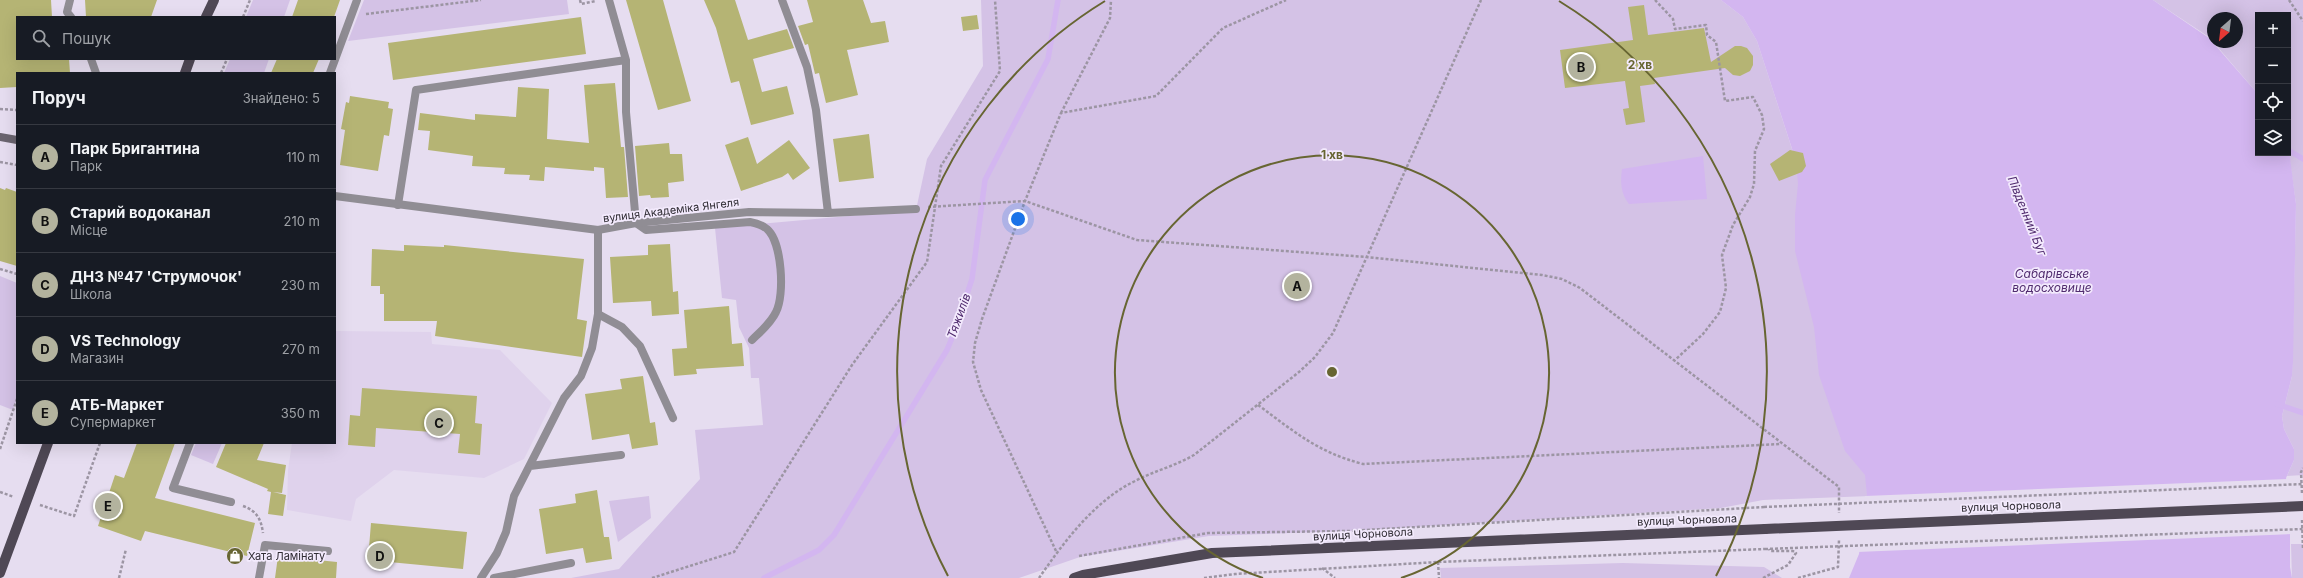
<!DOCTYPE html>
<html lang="uk">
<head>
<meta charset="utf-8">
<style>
  :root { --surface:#171b24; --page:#20242c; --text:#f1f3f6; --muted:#9ea1a6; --line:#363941; --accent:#b3b39e }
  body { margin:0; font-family:Inter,sans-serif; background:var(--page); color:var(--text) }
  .controls { position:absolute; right:12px; top:12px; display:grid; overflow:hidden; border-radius:0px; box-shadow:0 4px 16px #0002 }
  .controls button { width:36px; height:36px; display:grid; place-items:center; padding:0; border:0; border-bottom:1px solid var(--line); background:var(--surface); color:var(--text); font:20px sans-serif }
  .compass { position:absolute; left:2207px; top:12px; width:36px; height:36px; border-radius:50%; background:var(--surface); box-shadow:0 4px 16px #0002; rotate:208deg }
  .you { position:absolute; left:1018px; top:219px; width:14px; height:14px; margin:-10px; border:3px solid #fff; border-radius:50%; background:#1a73e8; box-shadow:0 0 0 6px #1a73e833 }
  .badge { display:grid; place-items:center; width:26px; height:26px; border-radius:50%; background:var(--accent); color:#111; font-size:13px; font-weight:700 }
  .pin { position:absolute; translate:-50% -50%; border:2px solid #fff; box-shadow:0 1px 4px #0006 }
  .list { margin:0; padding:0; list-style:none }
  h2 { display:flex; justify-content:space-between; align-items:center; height:52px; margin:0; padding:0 16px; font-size:17px }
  h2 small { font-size:13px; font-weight:400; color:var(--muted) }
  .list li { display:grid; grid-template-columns:26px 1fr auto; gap:12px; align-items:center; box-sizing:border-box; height:64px; padding:0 16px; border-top:1px solid var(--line) }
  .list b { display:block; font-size:15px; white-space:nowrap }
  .list p { margin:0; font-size:13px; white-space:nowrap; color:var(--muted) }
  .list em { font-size:13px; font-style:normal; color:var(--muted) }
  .icon { flex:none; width:22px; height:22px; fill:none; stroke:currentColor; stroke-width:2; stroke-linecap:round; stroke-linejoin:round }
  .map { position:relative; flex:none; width:2303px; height:578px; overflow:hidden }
  .search { position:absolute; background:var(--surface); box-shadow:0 4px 16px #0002; left:16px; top:16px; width:320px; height:44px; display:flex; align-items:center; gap:10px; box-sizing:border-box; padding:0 14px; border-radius:0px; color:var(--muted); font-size:15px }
  .panel { position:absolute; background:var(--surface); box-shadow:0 4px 16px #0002; left:16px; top:72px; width:320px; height:372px; border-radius:0px }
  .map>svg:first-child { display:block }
  .built { fill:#dfd2ec }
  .green { fill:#d4c2e6; fill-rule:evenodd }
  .water { fill:#d3b6f0 }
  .pier { fill:#e6ddf0 }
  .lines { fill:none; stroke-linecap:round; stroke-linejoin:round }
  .stream { stroke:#d3b6f0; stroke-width:5.5 }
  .building { fill:#b5b474 }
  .path { stroke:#9c95a3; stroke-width:2.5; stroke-dasharray:3 2; stroke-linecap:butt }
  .lane { stroke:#908d94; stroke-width:8 }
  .street { stroke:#908d94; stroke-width:8 }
  .secondary { stroke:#6a646f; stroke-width:8 }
  .primary { stroke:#4f4855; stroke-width:10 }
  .path-bridge { stroke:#9c95a3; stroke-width:2.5; stroke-dasharray:3 2; stroke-linecap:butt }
  .primary-bridge { stroke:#4f4855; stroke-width:10 }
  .ring { fill:none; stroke:#676532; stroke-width:2 }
  .labels { text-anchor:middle; stroke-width:3.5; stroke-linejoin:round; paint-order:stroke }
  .street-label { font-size:11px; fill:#2f2c33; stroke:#f3eafd }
  .poi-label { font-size:11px; fill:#2f2c33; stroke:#f3eafd; text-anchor:start }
  .water-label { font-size:12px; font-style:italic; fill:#502b6e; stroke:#f3eafd }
  .centre { fill:#676532; stroke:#f3eafd; stroke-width:2 }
  .ring-label { font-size:12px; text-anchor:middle; font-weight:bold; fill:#676532; stroke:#f3eafd; stroke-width:3.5; stroke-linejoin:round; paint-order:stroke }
</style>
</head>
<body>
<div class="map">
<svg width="2303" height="578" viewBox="0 0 2303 578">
  <rect width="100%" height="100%" fill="#e6ddf0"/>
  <path class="built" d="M335 331 431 332 432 344 500 350 552 403 524 459 484 478 394 470 356 499 351 521 287 510 288 470 292 443H335Z"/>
  <path class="green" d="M253 0H290L284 17H246Z
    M364 0H567L569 14 348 41Z
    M981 0H1721L1743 17 1757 41 1792 149 1949 493 1763 500 1721 508 1348 531 1209 536 1080 557 1019 578H571L619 569 700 479 695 430 763 425 759 378H751L749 348 739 327 736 300 722 298 715 228 916 210 927 159 983 66Z
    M2153 0H2303V475L2287 476 2294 460V449L2284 429 2282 416 2292 376 2296 204 2288 148V15H2258V94L2209 37ZM2213 18H2237V42H2213Z
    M230 59H269L264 73H224Z
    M0 276 17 283V399L13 410 0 405Z
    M196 443H222L213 464 191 455Z
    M649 496 651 518 618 542 609 501Z
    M2291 544H2303V578H2292Z
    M1623 563 1764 567 1782 578H1441L1440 568Z"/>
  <path class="water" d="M1721 0H2153L2209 38 2258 94V153H2288V148L2289 150 2296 204 2293 362 2292 376 2282 416 2284 429 2294 449V460L2286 478 2290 501V567L2292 578H1849L1859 554 1867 496 1865 475 1845 451 1819 375 1814 327 1795 251V215L1798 184 1796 161 1757 41 1743 17Z
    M1703 156 1707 199 1629 204C1621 194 1620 182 1622 169Z"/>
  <path class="pier" d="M2288 479 2292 500 2293 534 1857 552 1865 496Z"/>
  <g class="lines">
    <path class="stream" d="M2288 150 2303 159
      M2277 404 2303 413
      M764 578 819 550 834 535 947 350 954 333 972 279 985 180 1048 59 1058 0"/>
  </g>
  <path class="building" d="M0 0H51L52 17H17V59H69L70 73H17V87L0 88Z
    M85 0H157L151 17H86Z
    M298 0H340L334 17H292Z
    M626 0H663L691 101 658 110Z
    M704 0H735L748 40 787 29 794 48 753 59 762 92 787 86 794 114 751 125 739 81 731 83 716 28Z
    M807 0H863L871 23 885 21 889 42 847 50 858 95 826 103 819 73 815 74 808 44 805 45 798 26 813 22Z
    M1644 5 1648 35 1704 28 1711 62 1735 46H1741L1747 48 1753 56V65L1750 71 1740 76 1733 75 1725 68 1654 78 1655 84 1640 86 1645 122 1626 125 1623 109 1629 108 1625 81 1565 88 1560 50 1633 40 1628 7Z
    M977 15 979 29 963 31 961 17Z
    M581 17 586 54 393 80 388 43Z
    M277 59H319L313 73H271Z
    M615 83 621 147H624L628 197 606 198 604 168 594 167V171L545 167 544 181 529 180 530 175 504 174 505 168 472 166 473 156 428 150 430 131 418 130 420 113 475 120V114L516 117 518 87 549 89 547 139 589 143 584 85Z
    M350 96 389 102 388 108 393 109 389 136 384 135 378 171 340 165 345 130 341 129 346 102 349 103Z
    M869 134 874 178 839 182 833 139Z
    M748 137 757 164 789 140 810 168 793 180 788 173 782 177 741 191 725 145Z
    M669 143 670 154H682L684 181 668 183 669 197 651 198 650 195 639 196 635 146Z
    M1790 150 1803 153 1806 166 1802 172 1779 181 1770 164Z
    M0 188 5 190 6 188 17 192V266L0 261Z
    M670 244 673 292 678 291 679 314 652 316 651 301 613 303 610 257 648 255V245Z
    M404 245 444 247V245L584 259 577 319 587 321 582 357 435 336 437 321H384V294H380V286H371L372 249 404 251Z
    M729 306 732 344 742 343 744 366 696 369 697 374 674 376 672 349 687 348 684 310Z
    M643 376 650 423 655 422 658 445 632 449 629 434 592 440 585 394 622 389 620 379Z
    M362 388 477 396 475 423 482 424 480 455 458 453 460 434 376 428 375 447 348 445 350 415 360 416Z
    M137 443H175L155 498 255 523 247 556 145 531 141 541 98 526 115 475 124 478Z
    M226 443H264L257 460 286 465 282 493 273 492 286 495 283 516 268 514 271 492 267 491 268 489 216 467Z
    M597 490 604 537H609L612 559 586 563 583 548 546 554 539 509 576 503 575 494Z
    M371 523 467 532 463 569 368 560Z
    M278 556 337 562 336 578H275Z"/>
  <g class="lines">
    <path class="path" d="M580 0 581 4 596 1
      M1655 0 1673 19 1675 29 1706 25 1707 35 1716 42 1725 101 1753 97 1762 115 1764 129 1755 151 1754 184 1750 197 1733 225 1722 255 1726 288 1720 312 1703 334 1674 361
      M2289 0 2303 21
      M366 14 481 0
      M243 17 250 0
      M221 73 227 59
      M0 109 17 110
      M1061 113 1110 18 1111 0
      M0 162 17 165
      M928 207 1025 201 1137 240 1366 257 1542 275 1562 279 1580 288 1839 487V513
      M0 269 17 274
      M1258 405C1295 432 1317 452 1363 464L1781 444
      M0 449 17 399
      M0 492 14 497
      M2302 493 2301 472 2303 468
      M40 505 74 516 100 443
      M243 506C257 511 261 519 263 533
      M2302 520 2303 549
      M1056 551 981 390 973 362 975 343 982 319 1025 201 1061 113 1156 96 1223 28 1286 0
      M1079 556 1208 533 1348 531 1764 507
      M1438 562 1439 578
      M1322 568 1335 578
      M119 578 126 549
      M652 578 734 552 852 365 927 262 941 166 1000 71 995 0
      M1039 578C1064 542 1094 501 1135 481 1154 471 1175 466 1194 455L1299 372 1315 357 1333 333 1481 0
      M1204 578 1235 574 1438 562 1765 549
      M1763 578 1788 565 1796 553 1793 551H1770L1769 549
      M1798 578 1838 567 1839 540"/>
    <path class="lane" d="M70 0 67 12 71 17
      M609 0 626 60V112L636 223 646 230 750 222C756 223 762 225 767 229 782 242 785 295 776 312 771 323 760 332 752 340
      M91 59 96 73
      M330 73 357 0
      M398 205 416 90 626 60
      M598 230V314L622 327 640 346 673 418
      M190 443 173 488 231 502
      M530 466 621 455
      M259 578 265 545 328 551
      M481 578 497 553 506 532 514 496 564 398 581 376 592 348 598 314
      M494 578 571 563"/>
    <path class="street" d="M782 0 807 67 816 110 828 213
      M335 196 598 230 636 223 749 212 828 213 916 209"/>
    <path class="secondary" d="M0 137 17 140"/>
    <path class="primary" d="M206 17 214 0
      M185 73 190 59
      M0 573 48 443
      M1074 578 1083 575 1212 553 1765 529"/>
    <path class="path-bridge" d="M1764 507 2303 484
      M1765 549 2303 529"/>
    <path class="primary-bridge" d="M1765 529 2303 506"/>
  </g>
  <g class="ring">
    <path d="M1263 578A217 217 0 1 1 1401 578"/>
    <path d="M948 576A435 435 0 0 1 1105 1M1559 1A435 435 0 0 1 1716 576"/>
  </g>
  <defs>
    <g id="shop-disc" transform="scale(0.9)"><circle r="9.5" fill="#676532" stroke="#f3eafd"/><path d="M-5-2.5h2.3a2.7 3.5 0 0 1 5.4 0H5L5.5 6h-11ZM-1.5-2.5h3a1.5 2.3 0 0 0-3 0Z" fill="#fff"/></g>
  </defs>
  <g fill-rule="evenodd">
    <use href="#shop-disc" x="235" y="556"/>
  </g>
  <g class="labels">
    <g class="street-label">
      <text transform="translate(671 210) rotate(-7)" y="4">вулиця Академіка Янгеля</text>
      <text transform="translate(2011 506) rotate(-2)" y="4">вулиця Чорновола</text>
      <text transform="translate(1687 520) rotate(-2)" y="4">вулиця Чорновола</text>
      <text transform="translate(1363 534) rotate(-3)" y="4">вулиця Чорновола</text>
    </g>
    <g class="poi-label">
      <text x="248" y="560">Хата Ламінату</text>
    </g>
    <g class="water-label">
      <text transform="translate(2027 216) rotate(68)" y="4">Південний Буг</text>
      <text x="2052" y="278">Сабарівське<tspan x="2052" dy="14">водосховище</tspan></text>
      <text transform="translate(959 316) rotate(-70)" y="4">Тяжилів</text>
    </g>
  </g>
  <circle cx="1332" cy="372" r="6" class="centre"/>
  <g class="ring-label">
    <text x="1640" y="69">2 хв</text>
    <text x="1332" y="159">1 хв</text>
  </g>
</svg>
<div class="controls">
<button>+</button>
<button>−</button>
<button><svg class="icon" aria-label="locate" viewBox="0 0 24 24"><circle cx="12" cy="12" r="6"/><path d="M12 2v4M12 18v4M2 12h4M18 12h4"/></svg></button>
<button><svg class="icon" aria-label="layers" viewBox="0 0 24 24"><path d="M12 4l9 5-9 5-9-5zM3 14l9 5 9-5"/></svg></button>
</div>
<svg class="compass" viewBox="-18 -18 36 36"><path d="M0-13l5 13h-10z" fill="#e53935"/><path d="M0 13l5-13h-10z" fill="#9ea1a6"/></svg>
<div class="you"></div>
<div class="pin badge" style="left:1297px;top:286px">A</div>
<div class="pin badge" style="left:1581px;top:67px">B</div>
<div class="pin badge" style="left:439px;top:423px">C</div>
<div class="pin badge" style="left:380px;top:556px">D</div>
<div class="pin badge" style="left:108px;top:506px">E</div>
<div class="search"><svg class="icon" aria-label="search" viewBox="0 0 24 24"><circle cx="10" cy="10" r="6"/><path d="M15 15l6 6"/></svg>Пошук</div>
<section class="panel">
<h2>Поруч<small>Знайдено: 5</small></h2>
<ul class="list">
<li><span class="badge">A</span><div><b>Парк Бригантина</b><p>Парк</p></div><em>110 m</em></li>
<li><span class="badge">B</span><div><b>Старий водоканал</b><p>Місце</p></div><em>210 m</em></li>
<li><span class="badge">C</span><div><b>ДНЗ №47 'Струмочок'</b><p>Школа</p></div><em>230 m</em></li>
<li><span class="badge">D</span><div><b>VS Technology</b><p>Магазин</p></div><em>270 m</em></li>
<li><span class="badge">E</span><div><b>АТБ-Маркет</b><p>Супермаркет</p></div><em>350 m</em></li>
</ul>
</section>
</div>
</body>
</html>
